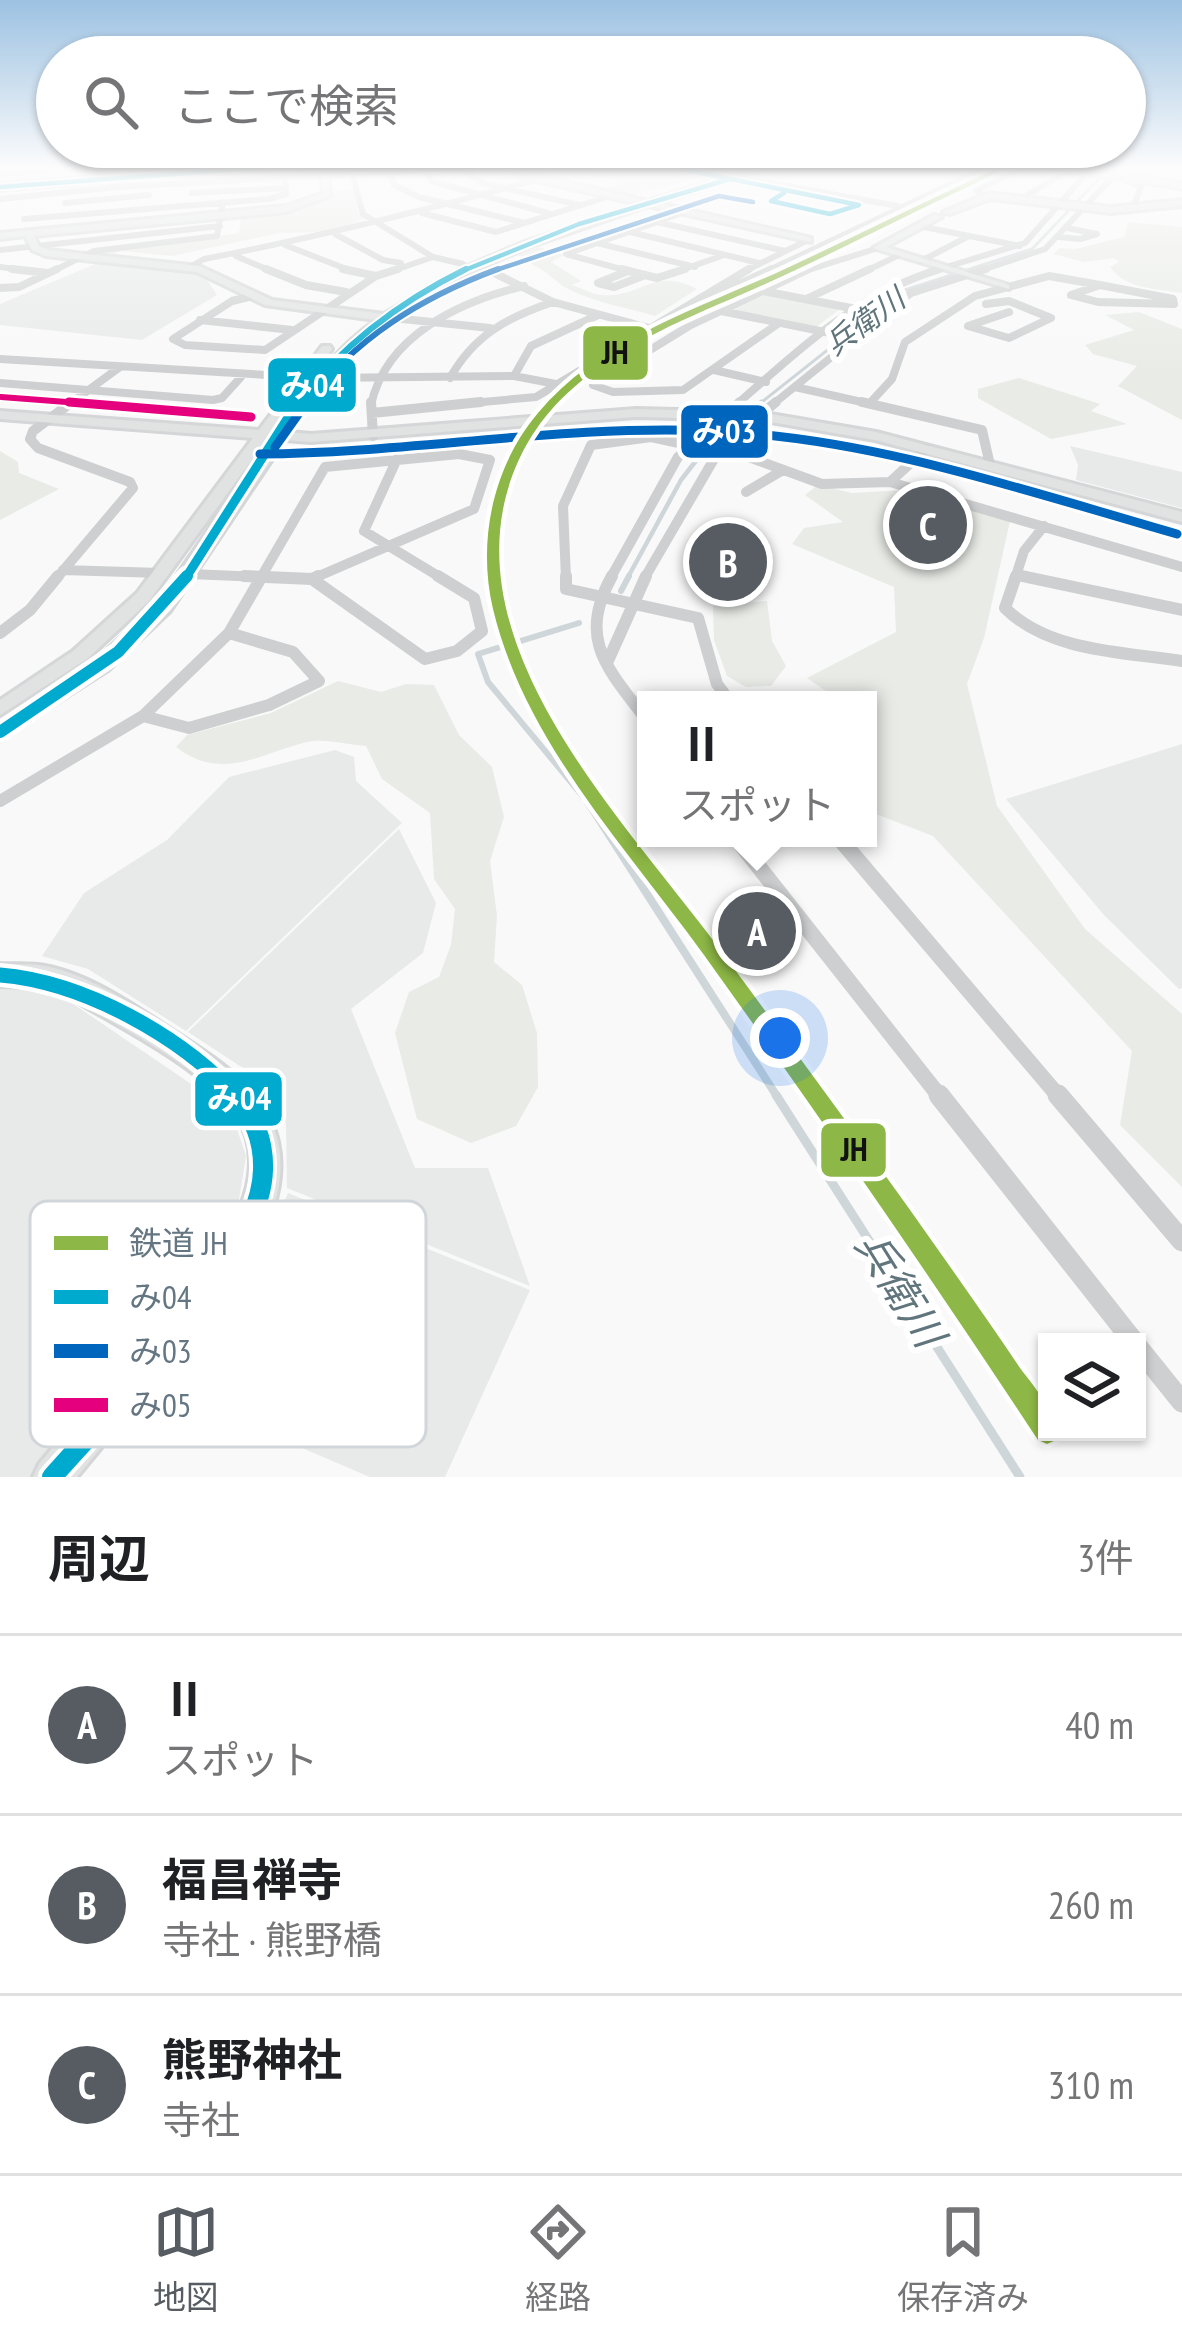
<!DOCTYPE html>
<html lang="ja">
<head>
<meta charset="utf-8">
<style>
  :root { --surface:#fff; --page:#f6f6f6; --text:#202124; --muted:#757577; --line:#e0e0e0; --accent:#565c61 }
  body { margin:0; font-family:"PT Sans Narrow","Noto Sans JP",sans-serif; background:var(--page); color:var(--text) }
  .controls { position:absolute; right:36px; bottom:36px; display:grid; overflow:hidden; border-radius:0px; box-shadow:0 3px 9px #0004 }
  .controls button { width:108px; height:108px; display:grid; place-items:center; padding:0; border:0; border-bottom:3px solid var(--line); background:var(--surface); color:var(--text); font:60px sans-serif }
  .you { position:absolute; left:780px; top:1038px; width:42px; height:42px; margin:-30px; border:9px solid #fff; border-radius:50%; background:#1a73e8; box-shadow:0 0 0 18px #1a73e833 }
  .badge { display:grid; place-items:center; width:78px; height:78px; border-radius:50%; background:var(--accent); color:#fff; font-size:39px; font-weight:700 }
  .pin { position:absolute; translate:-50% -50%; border:6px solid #fff; box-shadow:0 3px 12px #0006 }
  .popup { position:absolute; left:637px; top:691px; width:240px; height:156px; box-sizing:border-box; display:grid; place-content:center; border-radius:0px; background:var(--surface); filter:drop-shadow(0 3px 9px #0005); font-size:39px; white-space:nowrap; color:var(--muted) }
  .popup b { font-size:45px; color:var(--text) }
  .popup::after { content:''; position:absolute; left:50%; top:100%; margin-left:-24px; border:24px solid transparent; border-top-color:var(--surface) }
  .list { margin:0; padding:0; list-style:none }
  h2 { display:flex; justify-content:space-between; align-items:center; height:156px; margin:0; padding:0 48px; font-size:51px }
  h2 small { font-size:39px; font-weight:400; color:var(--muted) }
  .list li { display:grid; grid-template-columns:78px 1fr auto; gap:36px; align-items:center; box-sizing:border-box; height:180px; padding:0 48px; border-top:3px solid var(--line) }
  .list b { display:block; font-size:45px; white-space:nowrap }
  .list p { margin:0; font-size:39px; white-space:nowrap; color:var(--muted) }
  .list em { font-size:39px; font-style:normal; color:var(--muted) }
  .icon { flex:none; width:66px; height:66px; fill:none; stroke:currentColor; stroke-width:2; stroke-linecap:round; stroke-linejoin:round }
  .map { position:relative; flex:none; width:1182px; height:1477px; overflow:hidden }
  .search { position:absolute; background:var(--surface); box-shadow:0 3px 9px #0004; left:36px; right:36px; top:36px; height:132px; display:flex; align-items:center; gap:30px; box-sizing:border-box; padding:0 42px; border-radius:66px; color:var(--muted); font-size:45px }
  .sheet { height:696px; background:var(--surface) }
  nav { display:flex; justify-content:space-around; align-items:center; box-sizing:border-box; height:168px; border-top:3px solid var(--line); background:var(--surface); font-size:33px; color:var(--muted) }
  nav a { display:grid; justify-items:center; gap:6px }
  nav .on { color:var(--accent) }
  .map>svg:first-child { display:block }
  .built { fill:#e8e9e9 }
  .green { fill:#e8ebe6 }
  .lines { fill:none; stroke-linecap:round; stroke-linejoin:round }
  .stream-far4 { stroke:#ced6d9; stroke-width:3 }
  .stream-far3 { stroke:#ced6d9; stroke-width:4.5 }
  .stream-far2 { stroke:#ced6d9; stroke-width:6 }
  .stream-far1 { stroke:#ced6d9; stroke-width:8 }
  .stream { stroke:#ced6d9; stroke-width:9 }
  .secondary-casing { stroke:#d5d6d7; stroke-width:6 }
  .street-far5 { stroke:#cecfd0; stroke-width:6 }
  .street-far4 { stroke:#cecfd0; stroke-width:8 }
  .street-far3 { stroke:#cecfd0; stroke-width:10 }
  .street-far2 { stroke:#cecfd0; stroke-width:12 }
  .street-far1 { stroke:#cecfd0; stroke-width:16 }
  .street { stroke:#cecfd0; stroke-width:21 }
  .secondary { fill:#e1e2e2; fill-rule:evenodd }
  .secondary-bridge-casing { stroke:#d5d6d7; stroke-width:12; stroke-linecap:butt }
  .secondary-bridge { stroke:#e1e2e2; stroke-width:9 }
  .bus-1-far5-casing { stroke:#fff; stroke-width:9 }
  .bus-1-far4-casing { stroke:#fff; stroke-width:10 }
  .bus-1-far3-casing { stroke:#fff; stroke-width:15 }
  .bus-1-far2-casing { stroke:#fff; stroke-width:21 }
  .bus-1-far1-casing { stroke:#fff; stroke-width:24 }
  .bus-1-casing { stroke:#fff; stroke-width:28 }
  .bus-2-far2-casing { stroke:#fff; stroke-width:9 }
  .bus-2-far1-casing { stroke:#fff; stroke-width:10 }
  .bus-2-casing { stroke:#fff; stroke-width:15 }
  .bus-3-far1-casing { stroke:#fff; stroke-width:10 }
  .bus-3-casing { stroke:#fff; stroke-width:15 }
  .bus-1-far5 { stroke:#00a9ce; stroke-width:4.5 }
  .bus-1-far4 { stroke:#00a9ce; stroke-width:6 }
  .bus-1-far3 { stroke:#00a9ce; stroke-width:9 }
  .bus-1-far2 { stroke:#00a9ce; stroke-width:12 }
  .bus-1-far1 { stroke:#00a9ce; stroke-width:15 }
  .bus-1 { stroke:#00a9ce; stroke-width:20 }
  .bus-2-far2 { stroke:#0065bd; stroke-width:4.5 }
  .bus-2-far1 { stroke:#0065bd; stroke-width:6 }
  .bus-2 { stroke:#0065bd; stroke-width:9 }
  .bus-3-far1 { stroke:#e5007d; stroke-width:6 }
  .bus-3 { stroke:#e5007d; stroke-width:9 }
  .rail-1-casing { stroke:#fff; stroke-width:9 }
  .rail-1 { fill:#8db746; fill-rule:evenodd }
  .labels { text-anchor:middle; stroke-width:12; stroke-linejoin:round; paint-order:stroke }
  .far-water-label { font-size:30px; font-style:italic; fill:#60757c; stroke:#fff }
  .near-water-label { font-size:42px; font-style:italic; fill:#60757c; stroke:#fff }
  .key { fill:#fff; stroke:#d1d6da; stroke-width:3 }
  .key-label { font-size:33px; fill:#657683 }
  .line-badge { stroke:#fff; stroke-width:4.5 }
  .badge-label { font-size:33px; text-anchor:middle; font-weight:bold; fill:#fff }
  .pale-badge-label { font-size:33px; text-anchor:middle; font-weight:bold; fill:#111 }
</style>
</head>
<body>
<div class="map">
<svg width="1182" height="1477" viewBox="0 0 1182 1477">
  <rect width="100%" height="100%" fill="#f9f9f9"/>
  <path class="built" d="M557 167H653L695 179 630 196 605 190 621 183Z
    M100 262 204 275 217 295 142 340 0 325V304Z
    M1070 446 1182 472V508L1076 480 1078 465Z
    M1182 744V988L1179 989 1104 915 1006 799Z
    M335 750 354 757 356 781 402 823 186 1031 88 969 42 956 84 893 167 840 229 777Z
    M399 829 436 903 423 953 351 1009 415 1168H488L530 1286 287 1188 286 1123 266 1083 188 1032Z
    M0 986 60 995 231 1111 246 1156 236 1218 199 1277 31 1477H0Z
    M288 1193 530 1290 445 1477H370L161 1388 251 1278Z"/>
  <path class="green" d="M353 190 359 214 366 218 328 232 280 233 172 256 122 251 103 257 92 254 239 233 241 216C270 212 313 213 335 191Z
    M1128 222 1182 227V293C1157 289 1125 289 1110 267L1119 262 1114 258 1084 262 1053 254 1060 248 1075 249 1124 237Z
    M539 247 564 255 551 262 581 281 572 285C581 288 592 294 601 295 641 298 655 266 697 289L655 316C626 307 595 303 568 289 552 280 550 272 531 264L534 259 515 255Z
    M763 294 840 309 816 327 731 310Z
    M1139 312 1182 329V420L1118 386 1137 366 1093 354 1085 345 1134 330 1105 315Z
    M1019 378 1100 404 1091 411 1127 424 1051 439 978 398V389Z
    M0 451 18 462 19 473 59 489 0 520Z
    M818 485 852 493 905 490 1010 521 984 638 967 684 997 806 1085 929 1182 1014V1187L1120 1125 1132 1051 933 836 868 811V700H839L807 678 896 632 894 587 792 544 804 528 843 522 805 495Z
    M767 601 772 641 786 666 771 686 746 687 727 676 714 640 713 606Z
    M338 681 381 692 406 684 434 685 459 735 492 767 504 817 490 861 497 916 494 962 522 985 537 1033 538 1087 516 1126 471 1143 417 1119 395 1033 409 992 439 977 451 945 455 909 434 879 430 813 382 779 366 746C348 745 325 738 307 742 263 752 222 783 176 747L187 735 271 713Z"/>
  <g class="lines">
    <path class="stream-far4" d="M758 405 902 291 1032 249 1110 167"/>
    <path class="stream-far3" d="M627 579 681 480 709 444 761 402"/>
    <path class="stream-far2" d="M621 591 629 576
      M579 623 478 654 488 682 590 805"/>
    <path class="stream-far1" d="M588 802 778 1098"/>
    <path class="stream" d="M776 1095 1020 1477"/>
    <g class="secondary-casing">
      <path id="secondary" d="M239 167H274L0 190V184Z
        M320 167H328L330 196 287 212 34 236 39 246 48 250 199 266 272 300 384 314 461 269 522 243 638 204 520 177 504 167 647 201 719 179 664 167 729 176 771 167 658 203 811 238V242L648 206 529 247 468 273 413 303 364 339 325 381 290 432 311 434 636 409 759 412 876 432 1182 512V522L875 440 759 420 636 417 311 442 285 440 170 611 108 670 0 739V723L94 662 158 603 271 439H267L149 601 87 659 0 715V700L73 651 137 593 253 438 0 419V411L259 430 322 346H330L332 349 273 431H277C306 389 334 350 376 320L265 305 197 272 46 256 32 250 25 236 0 239V233L286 206 323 193Z
        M1154 179 1182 183V189L1151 183Z
        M989 193 1111 207 1182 200V206L1111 213 990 199 950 214 943 212Z
        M934 215 942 217 886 247 1009 285V289L873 248Z
        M0 964C15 965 31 963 45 966 93 975 142 1011 183 1037 222 1063 267 1092 278 1142 297 1226 206 1319 158 1379 131 1411 104 1444 77 1477H33L39 1464C70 1427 102 1389 134 1352 181 1297 287 1195 237 1117 207 1069 107 1020 58 991L43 987 0 986Z"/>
    </g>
    <path class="street-far5" d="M1045 167 1076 172
      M462 168 481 183 580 205
      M426 170 431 181 548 213
      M389 172 394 185 419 197 525 223
      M0 174 75 167
      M352 174 363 214 433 257
      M1121 179 1141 186 1134 205 1140 208
      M753 180 898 206
      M192 193 286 188
      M984 196 976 190 1025 167
      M0 199 116 187 474 167
      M1021 199 1067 171
      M65 203 149 195
      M422 213 496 232 613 195
      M24 219 268 199 286 194 285 177
      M657 222 785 251
      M919 226 1020 246
      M630 232 759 263
      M335 234 383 260 401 263
      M1059 237 1080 239 1097 234 1067 228
      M597 243 695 267
      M285 245 354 272
      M0 250 220 226
      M236 256 273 272
      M921 261 969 236
      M474 266 498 272
      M0 267 36 272
      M188 268 204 259C318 237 427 210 539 179
      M51 272 94 251 217 236 223 202
      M389 272 433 257 463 264
      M632 272 566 254 688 211
      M676 272 724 255
      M743 272 808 240
      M765 272 987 167
      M802 272 878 248
      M864 272 897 256
      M930 272 1025 243 1092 167
      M976 272 1045 249 1122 167"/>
    <path class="street-far4" d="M12 269 48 273
      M266 269 306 285 346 292
      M343 269 376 276
      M486 269 553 302 649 328
      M621 269 657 278 685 269
      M628 271 598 283 614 287 645 275
      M1100 285 1173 299 1174 304 1098 302 1071 295Z
      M0 288 19 287 57 269
      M763 291 851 308
      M253 296 232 301 173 339 185 345 265 350 376 276 398 269
      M806 299 870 269
      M705 300 772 269
      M986 304 1009 301 1051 318 1009 338 968 326 1009 312
      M721 311 855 338
      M383 317 490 328
      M200 320 292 330
      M779 323 683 390 613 392 593 385 689 326 809 269
      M0 359 301 377
      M714 370 766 382
      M514 376 531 346 596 316
      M320 378 514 376 556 384
      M450 378C474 335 508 317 553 302
      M0 383 213 400 222 398 241 377
      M795 387 875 405
      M869 404 892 379 905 342 975 296 1049 276 1100 285
      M68 405 120 367
      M371 405C386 335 461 301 524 286
      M450 405 536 397 749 269
      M736 405C800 349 857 294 940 269
      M772 405 911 293 986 269"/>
    <path class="street-far3" d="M371 402 373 436
      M862 402 982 430 990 465
      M372 413 481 402
      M721 447 822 484 890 482 926 449
      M397 459 364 531 443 579
      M890 482 1182 567
      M746 492 783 470
      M63 570 160 573
      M189 574 312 579
      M1016 575 1036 579
      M56 579 133 488 130 482 38 448 30 439 33 431 72 402
      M260 579 325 467 459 454 490 460 474 509 312 579
      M566 579 563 506 591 445 651 437 688 445
      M610 579 678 457 740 402
      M644 579 721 447 776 402
      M1015 579 1024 551 1044 526"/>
    <path class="street-far2" d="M244 576 312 579 425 659 457 651 482 631 474 598 438 576
      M566 576V589L698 618 717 684 729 700
      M612 576C577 639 607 668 646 719
      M1016 576 1005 608C1049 652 1124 652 1182 661
      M1022 576 1182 610
      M312 579 318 576
      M0 633 30 610 58 576
      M607 663 646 576
      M143 716 189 728 269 705 319 681 293 652 229 633
      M0 801 143 716 229 633 262 576"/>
    <path class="street-far1" d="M736 838 941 1098
      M839 838 1060 1098"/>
    <path class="street" d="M939 1095 1134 1342
      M1058 1095 1182 1241
      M1137 1346 1182 1402"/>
    <use href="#secondary" class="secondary"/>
    <g class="secondary-bridge-casing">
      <path id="secondary-bridge" d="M1063 167 1154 181"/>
    </g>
    <use href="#secondary-bridge" class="secondary-bridge"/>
    <g class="bus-1-far5-casing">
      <path id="bus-1-far5" d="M681 169 859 205 830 214 771 201 784 193
        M0 187 270 167
        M460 272 579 224 730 179"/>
    </g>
    <g class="bus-1-far4-casing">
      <path id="bus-1-far4" d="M296 405C342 345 399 302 466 269"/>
    </g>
    <g class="bus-1-far3-casing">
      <path id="bus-1-far3" d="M185 579 298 402"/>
    </g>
    <g class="bus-1-far2-casing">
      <path id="bus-1-far2" d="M0 732 118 652 187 576"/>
    </g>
    <g class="bus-1-far1-casing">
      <path id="bus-1-far1" d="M0 975C84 982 181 1036 238 1098"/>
    </g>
    <g class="bus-1-casing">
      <path id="bus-1" d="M52 1477C111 1410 261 1260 263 1170 264 1140 254 1118 236 1095"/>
    </g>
    <g class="bus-2-far2-casing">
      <path id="bus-2-far2" d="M490 272 719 196 753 202"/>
    </g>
    <g class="bus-2-far1-casing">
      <path id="bus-2-far1" d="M305 405C354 339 420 298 498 269"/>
    </g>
    <g class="bus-2-casing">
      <path id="bus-2" d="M275 447 307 402
        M260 454C412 453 563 424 715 431 874 438 1026 491 1177 534"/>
    </g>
    <g class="bus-3-far1-casing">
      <path id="bus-3-far1" d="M1 397 106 405"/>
    </g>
    <g class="bus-3-casing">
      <path id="bus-3" d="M69 402 251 417"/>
    </g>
    <use href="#bus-1-far5" class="bus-1-far5"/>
    <use href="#bus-1-far4" class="bus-1-far4"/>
    <use href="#bus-1-far3" class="bus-1-far3"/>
    <use href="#bus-1-far2" class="bus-1-far2"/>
    <use href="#bus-1-far1" class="bus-1-far1"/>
    <use href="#bus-1" class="bus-1"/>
    <use href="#bus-2-far2" class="bus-2-far2"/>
    <use href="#bus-2-far1" class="bus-2-far1"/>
    <use href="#bus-2" class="bus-2"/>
    <use href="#bus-3-far1" class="bus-3-far1"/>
    <use href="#bus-3" class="bus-3"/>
    <g class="rail-1-casing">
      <path id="rail-1" d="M1000 167H1007C978 183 947 196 917 211 863 237 809 265 754 289 690 317 624 342 572 389 539 418 517 454 506 496 463 663 634 831 724 955 803 1062 882 1169 958 1278 979 1308 1000 1338 1020 1368 1028 1379 1040 1392 1045 1405 1048 1413 1047 1424 1047 1432H1060L1056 1440 1047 1444 1038 1440C930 1276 818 1114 704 955 626 847 525 742 493 609 477 541 493 466 538 413 601 338 701 308 787 268 858 235 928 200 1000 167Z"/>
    </g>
    <use href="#rail-1" class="rail-1"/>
  </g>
  <linearGradient id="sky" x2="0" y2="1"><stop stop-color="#9dc2e2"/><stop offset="0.45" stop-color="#fcfcfc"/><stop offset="1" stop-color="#fcfcfc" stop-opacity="0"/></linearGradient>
  <rect width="1182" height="374" fill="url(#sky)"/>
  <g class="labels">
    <g class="far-water-label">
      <text transform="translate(865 322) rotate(-36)" y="10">兵衛川</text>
    </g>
    <g class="near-water-label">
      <text transform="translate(900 1289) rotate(58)" y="15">兵衛川</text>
    </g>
  </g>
  <rect x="30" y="1201" width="396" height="246" rx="18" class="key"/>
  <rect x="54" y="1236" width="54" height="14" fill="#8db746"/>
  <rect x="54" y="1290" width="54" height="14" fill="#00a9ce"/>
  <rect x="54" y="1344" width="54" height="14" fill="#0065bd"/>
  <rect x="54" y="1398" width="54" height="14" fill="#e5007d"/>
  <g class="key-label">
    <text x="129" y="1255">鉄道 JH</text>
    <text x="129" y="1309">み04</text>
    <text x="129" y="1363">み03</text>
    <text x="129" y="1417">み05</text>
  </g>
  <g class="line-badge">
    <rect x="581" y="324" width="69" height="58" rx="12" fill="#8db746"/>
    <rect x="266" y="356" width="92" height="58" rx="12" fill="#00a9ce"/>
    <rect x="679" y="403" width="91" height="57" rx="12" fill="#0065bd"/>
    <rect x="193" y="1070" width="91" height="58" rx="12" fill="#00a9ce"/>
    <rect x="819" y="1121" width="69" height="58" rx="12" fill="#8db746"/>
  </g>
  <g class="badge-label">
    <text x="312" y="397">み04</text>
    <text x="724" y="443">み03</text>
    <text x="239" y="1110">み04</text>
  </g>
  <g class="pale-badge-label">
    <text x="615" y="364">JH</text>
    <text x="854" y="1161">JH</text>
  </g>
</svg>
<div class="controls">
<button><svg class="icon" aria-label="layers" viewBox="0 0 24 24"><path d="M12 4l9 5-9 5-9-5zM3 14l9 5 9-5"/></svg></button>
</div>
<div class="you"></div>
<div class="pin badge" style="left:757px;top:931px">A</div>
<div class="popup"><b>Ⅱ</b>スポット</div>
<div class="pin badge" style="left:728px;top:562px">B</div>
<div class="pin badge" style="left:928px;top:525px">C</div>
<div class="search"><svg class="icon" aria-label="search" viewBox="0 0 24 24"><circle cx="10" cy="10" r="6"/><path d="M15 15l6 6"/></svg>ここで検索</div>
</div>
<section class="sheet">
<h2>周辺<small>3件</small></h2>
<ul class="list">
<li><span class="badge">A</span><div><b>Ⅱ</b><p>スポット</p></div><em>40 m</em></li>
<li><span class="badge">B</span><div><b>福昌禅寺</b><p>寺社 · 熊野橋</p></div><em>260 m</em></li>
<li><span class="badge">C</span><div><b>熊野神社</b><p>寺社</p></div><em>310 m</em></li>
</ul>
</section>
<nav>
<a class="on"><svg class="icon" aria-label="map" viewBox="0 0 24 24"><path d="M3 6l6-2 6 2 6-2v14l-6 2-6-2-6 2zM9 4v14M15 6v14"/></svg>地図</a>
<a><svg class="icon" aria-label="directions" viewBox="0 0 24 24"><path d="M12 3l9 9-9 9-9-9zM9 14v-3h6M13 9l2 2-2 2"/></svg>経路</a>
<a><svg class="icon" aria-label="saved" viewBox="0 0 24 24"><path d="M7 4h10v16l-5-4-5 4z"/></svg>保存済み</a>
</nav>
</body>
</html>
